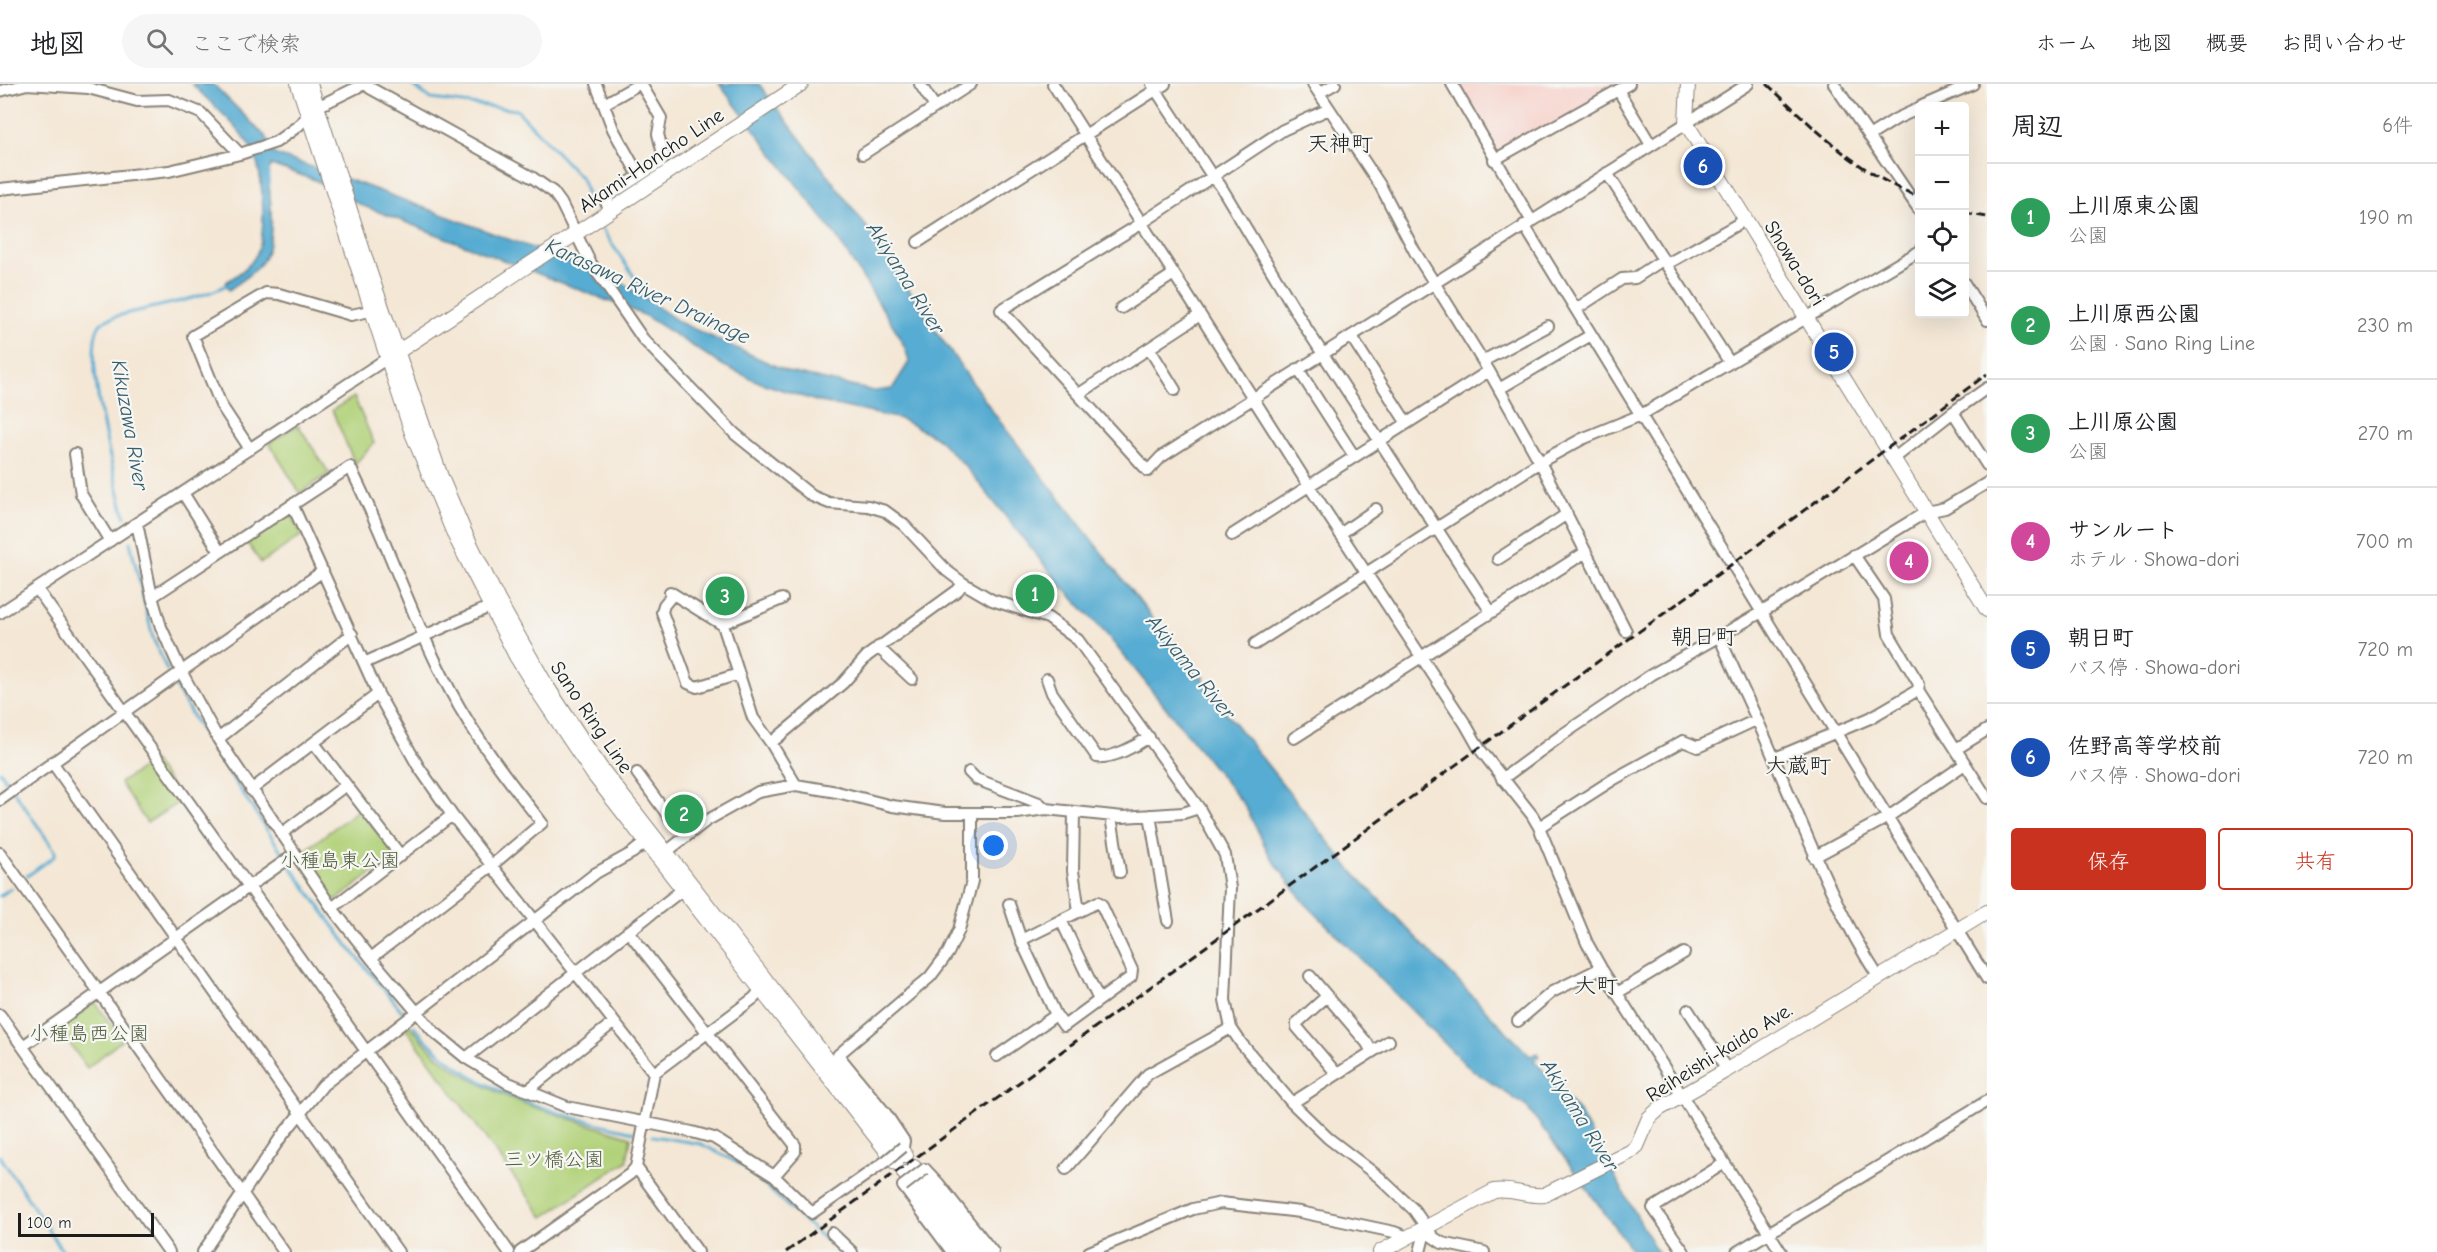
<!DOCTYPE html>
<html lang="ja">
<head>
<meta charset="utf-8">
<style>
  :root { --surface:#fff; --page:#f6f6f6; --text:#202124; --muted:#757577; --line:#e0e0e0; --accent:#c8321e }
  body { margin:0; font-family:"Comic Neue","Klee One",sans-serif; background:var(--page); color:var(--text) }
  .controls { position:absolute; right:18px; top:18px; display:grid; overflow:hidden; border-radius:6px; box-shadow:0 6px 24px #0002 }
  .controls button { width:54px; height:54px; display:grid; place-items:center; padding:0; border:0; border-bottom:2px solid var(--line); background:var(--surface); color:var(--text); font:30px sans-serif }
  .scale { position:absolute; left:18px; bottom:15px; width:136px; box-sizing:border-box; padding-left:6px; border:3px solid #1c1c1c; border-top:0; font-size:16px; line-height:21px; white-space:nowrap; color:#1c1c1c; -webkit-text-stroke:4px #f6f6f2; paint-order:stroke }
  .you { position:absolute; left:994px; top:762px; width:21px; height:21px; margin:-15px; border:4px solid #fff; border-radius:50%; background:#1a73e8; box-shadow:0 0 0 9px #1a73e833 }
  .badge { display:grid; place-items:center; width:39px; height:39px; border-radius:50%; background:var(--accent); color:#fff; font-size:20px; font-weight:700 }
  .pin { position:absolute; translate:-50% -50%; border:3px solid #fff; box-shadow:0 2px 6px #0006 }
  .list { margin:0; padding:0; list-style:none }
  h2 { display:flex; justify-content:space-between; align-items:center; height:78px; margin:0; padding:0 24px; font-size:26px }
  h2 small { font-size:20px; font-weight:400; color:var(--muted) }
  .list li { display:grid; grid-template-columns:39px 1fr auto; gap:18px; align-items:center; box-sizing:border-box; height:108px; padding:0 24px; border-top:2px solid var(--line) }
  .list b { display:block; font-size:22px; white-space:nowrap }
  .list p { margin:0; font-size:20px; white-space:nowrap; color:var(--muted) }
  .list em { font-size:20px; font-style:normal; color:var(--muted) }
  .actions { display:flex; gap:12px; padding:18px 24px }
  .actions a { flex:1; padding:14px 0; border:2px solid var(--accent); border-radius:6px; text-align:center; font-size:21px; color:var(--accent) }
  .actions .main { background:var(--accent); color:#fff }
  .icon { flex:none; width:33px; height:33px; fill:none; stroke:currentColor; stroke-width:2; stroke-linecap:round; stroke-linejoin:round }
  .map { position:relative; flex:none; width:1987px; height:1168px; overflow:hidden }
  header { display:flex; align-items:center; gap:36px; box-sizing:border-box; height:84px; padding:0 30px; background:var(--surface); border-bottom:2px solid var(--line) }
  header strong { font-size:28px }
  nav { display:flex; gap:33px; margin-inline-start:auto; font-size:21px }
  .search { width:420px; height:54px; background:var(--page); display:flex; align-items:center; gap:15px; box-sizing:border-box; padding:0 21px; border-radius:33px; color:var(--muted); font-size:22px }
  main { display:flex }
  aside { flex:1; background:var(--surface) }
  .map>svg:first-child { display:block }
  .built { fill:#f7d0c9 }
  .green { fill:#b2d27a; stroke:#67774b; stroke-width:1.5 }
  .water { fill:#56acd2; stroke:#396477; stroke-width:1.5 }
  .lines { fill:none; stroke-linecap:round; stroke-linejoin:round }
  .stream { stroke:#56acd2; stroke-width:3 }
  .minor-casing { stroke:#888278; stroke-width:14 }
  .major-casing { stroke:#888278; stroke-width:16 }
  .minor { stroke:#fff; stroke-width:10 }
  .major { stroke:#fff; stroke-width:14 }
  .rail { stroke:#1c1c1c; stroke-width:3; stroke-dasharray:9 4.5; stroke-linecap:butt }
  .minor-bridge-casing { stroke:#888278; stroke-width:14; stroke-linecap:butt }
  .minor-bridge { stroke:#fff; stroke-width:10 }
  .labels { text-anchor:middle; stroke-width:4.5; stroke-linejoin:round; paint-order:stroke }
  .street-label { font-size:20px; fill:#1c1c1c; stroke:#f6f6f2 }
  .park-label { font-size:20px; fill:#505c3d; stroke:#f6f6f2 }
  .water-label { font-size:21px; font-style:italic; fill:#365d6e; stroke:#f6f6f2 }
  .quarter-label { font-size:22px; fill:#1c1c1c; stroke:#f6f6f2 }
</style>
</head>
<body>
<header>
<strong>地図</strong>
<div class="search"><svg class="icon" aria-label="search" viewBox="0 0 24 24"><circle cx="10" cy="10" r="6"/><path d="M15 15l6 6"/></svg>ここで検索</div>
<nav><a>ホーム</a><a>地図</a><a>概要</a><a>お問い合わせ</a></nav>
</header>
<main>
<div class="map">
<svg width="1987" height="1168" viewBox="0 0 1987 1168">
  <rect width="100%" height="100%" fill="#f6f6f2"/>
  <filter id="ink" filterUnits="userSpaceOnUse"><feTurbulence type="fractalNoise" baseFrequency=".0167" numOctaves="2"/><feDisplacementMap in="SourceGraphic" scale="12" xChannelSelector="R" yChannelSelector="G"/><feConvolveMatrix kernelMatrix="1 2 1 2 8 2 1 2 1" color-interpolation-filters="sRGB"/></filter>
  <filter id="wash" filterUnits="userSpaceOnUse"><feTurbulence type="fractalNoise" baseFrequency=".008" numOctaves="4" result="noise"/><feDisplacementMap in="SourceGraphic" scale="24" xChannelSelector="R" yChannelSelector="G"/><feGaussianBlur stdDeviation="1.35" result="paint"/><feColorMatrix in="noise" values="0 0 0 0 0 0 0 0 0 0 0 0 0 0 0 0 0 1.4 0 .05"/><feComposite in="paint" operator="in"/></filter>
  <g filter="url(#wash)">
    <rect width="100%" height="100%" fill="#f4e7d5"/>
    <path class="built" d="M1458 0H1625L1498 72Z"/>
    <path class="green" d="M354 313 374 359 355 380 332 326Z
      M298 341 329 389 300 409 269 359Z
      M290 429 302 451 261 479 245 456Z
      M726 498 739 529 722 535 707 526Z
      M1038 503 1051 527 1048 529 1019 517Z
      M153 677 182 716 147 739 120 699Z
      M359 725 392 766V774L338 815 332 816 299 771Z
      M95 918 122 956 87 984 57 942Z
      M408 940C419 951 430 967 443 976 498 1018 567 1033 631 1053L627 1077 543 1133 404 942Z"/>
    <path class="water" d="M192 0H213L267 54 274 70 361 100 618 196 681 239 789 288 874 307 892 305 909 278 906 266 894 243 834 149 719 0H759L875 154 938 250 1001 339 1199 594 1203 592 1204 596 1202 598 1350 785 1530 972 1537 969 1539 972 1534 976 1579 1028 1657 1168H1633L1528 1024 1468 983 1304 818 1270 772 1245 722 1108 552 1058 498 966 383 936 353 901 335 816 317 761 299 724 282 644 231 361 121 315 96 271 81 268 89C270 116 277 154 262 178 254 189 240 198 229 206L225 199C239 190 254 180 259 164 266 143 263 88 253 68 240 42 212 21 192 0Z"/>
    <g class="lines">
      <path class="stream" d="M411 0 431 15 517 26 582 95 591 124
        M268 102V84
        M602 145 653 221
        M125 433C117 403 77 255 103 238 115 231 129 229 142 226 172 219 202 214 229 200
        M130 458 153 554 167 586
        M176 603 198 642 285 773
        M0 687 55 767V772L27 792
        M288 779 348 862 402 927
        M0 812 11 804
        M414 942C466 1008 555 1030 634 1048
        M653 1052 701 1060 742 1081 839 1168
        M0 1072 63 1168"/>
    </g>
  </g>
  <g filter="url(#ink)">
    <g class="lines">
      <g class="minor-casing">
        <path id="minor" d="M27 0 88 4 137 17 169 16 201 29 240 70
          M366 0 370 4 533 94 553 108 561 119 590 178 643 255 735 350 812 412 829 419 868 422 885 427 904 441 947 487 963 499 992 516 1048 534 1078 556 1199 724 1225 771 1230 804 1225 916 1231 944 1241 959 1292 1019 1328 1054 1379 1093 1414 1126 1433 1153 1442 1159 1484 1168
          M596 0 613 45 639 92
          M920 0 935 23
          M1053 0 1309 402 1466 641 1479 664 1532 731 1539 743 1587 859 1601 884 1781 1168
          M1152 0 1212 92 1220 101 1306 244 1491 528
          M1313 0 1380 101 1415 168 1489 287 1540 378 1626 547
          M1452 0 1531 136
          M1834 0 1920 127
          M1618 6 1651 61
          M0 7 27 0
          M1319 9 1335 0
          M604 20 639 0
          M1922 22 1973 0
          M1329 25 1283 46 1142 139 1001 226 1148 387 1161 373 1748 0
          M1869 52 1896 35 1920 24
          M863 70 971 0
          M1494 76 1629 0
          M1607 89 1730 279
          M0 105 169 87 240 70 276 58 298 42 317 23 364 0
          M611 126 606 118 610 111 662 77 664 74 658 50 661 34 641 0
          M1524 141 1987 895
          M918 158 1165 0
          M1667 180 1745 136
          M1964 199 1987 236
          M1121 224 1174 190
          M1576 225 1622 195 1635 194 1664 175
          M1351 252 1406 338
          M1149 264 1175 306
          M1483 277 1548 242
          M1298 285 1354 372
          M1499 305 1591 251
          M1079 310 1200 231
          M1953 328 1987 381
          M250 365 221 321 193 252 266 209 279 210 351 231 370 227
          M75 370 81 410 110 457
          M1892 376 1953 328 1987 304
          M183 409 220 468
          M292 420 378 610 418 682 452 731 654 989 636 1083 630 1090 520 1168
          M137 439 152 513 161 543 181 587 218 655 332 824 371 874 433 947 466 974 506 998 567 1023 692 1048 714 1054 774 1092 812 1129 886 1077
          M1340 450 1376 425
          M1232 451 1489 287
          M1854 471 1884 515 1889 550 1919 600 1918 606 1987 714
          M1498 475 1567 430
          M37 505 509 1168
          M670 508 723 541 753 634 771 659 796 701
          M673 510 664 521 662 528 688 599 697 603 739 590
          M152 513 350 383C387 456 412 535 451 608 476 655 509 697 542 739L491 782 371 874
          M0 529 386 275
          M722 540 782 515
          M1719 552C1737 594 1758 635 1775 677 1807 751 1835 826 1879 894
          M1255 560 1540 378 1582 355 1641 331 1920 167
          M878 563 912 595
          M364 579 498 519
          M1047 595 1052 609 1097 673C1112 675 1136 662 1149 653
          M1294 654 1586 468
          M218 655 352 550
          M314 659 401 772
          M771 659 843 599 867 572 958 506 963 499
          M1956 665 1987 646
          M1775 674 1870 634 1918 606
          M52 678 398 1168
          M969 688 976 695 1039 719 1046 725
          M637 689 669 733 693 747
          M1502 695 1562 651 1651 591 1762 528 1926 428 1945 424 1987 399
          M251 706 378 610
          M0 716 323 487
          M1074 728 1073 787 1079 827
          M1150 731 1168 837
          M1111 733 1120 788
          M1539 743 1614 695 1683 657 1698 663 1756 636
          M281 750 346 701
          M0 769 284 1168
          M661 772 706 737 758 708 796 701 837 708 892 722 945 729H1017L1046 725 1123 733 1183 729 1199 724
          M1814 773 1888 733 1965 680
          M1098 818 1101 820 1132 886 1131 893 1064 942 1056 931 1021 856Z
          M1009 820 1021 856
          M332 824 452 731
          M1061 836 1099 916
          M628 847 795 1061V1068L774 1092
          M1310 892 1367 959 1372 968
          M1617 909 1684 869
          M1327 912 1297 939V943L1336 989
          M1688 926 1727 986
          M0 931 169 1168
          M1518 937 1552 908 1601 884
          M23 962 295 770
          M997 972 1056 931
          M466 974 682 806
          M654 989 754 914 766 900
          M530 1007 533 1002 614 938
          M1292 1019 1389 957
          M903 1063 904 1057 886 1030 838 971 930 893 948 869 959 846 972 797V729
          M636 1083 698 1168
          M925 1085 939 1100 993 1168
          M1066 1085 1148 990 1231 944
          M903 1102 952 1168
          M832 1149 852 1168
          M203 1168 281 1053 323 1001 596 789 632 769 651 754
          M1089 1168 1193 1125 1221 1119 1300 1128 1394 1148 1408 1153
          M1420 1168 1426 1144
          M1684 1168 1653 1124 1723 1080
          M1737 1168 1987 1017"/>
      </g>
      <g class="major-casing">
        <path id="major" d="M298 0 412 349 455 452 516 572 537 606 593 690 896 1079
          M310 0 371 192 441 393 464 447 499 518 546 601 600 683 828 976 906 1072
          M1688 0 1686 39 1987 526
          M390 273 801 0
          M914 1083 981 1168
          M904 1089 966 1168
          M1380 1168 1494 1107C1512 1104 1527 1113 1544 1111L1630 1068 1637 1062 1649 1034 1659 1025 1727 986 1987 828"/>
      </g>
      <use href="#minor" class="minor"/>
      <use href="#major" class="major"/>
      <path class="rail" d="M1767 0C1813 43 1859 91 1920 113
        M1964 129 1987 133
        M786 1168 1732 480 1987 290"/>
      <g class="minor-bridge-casing">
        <path id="minor-bridge" d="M886 1077 903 1063
          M903 1102 925 1085"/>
      </g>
      <use href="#minor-bridge" class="minor-bridge"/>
    </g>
  </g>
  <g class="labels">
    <g class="street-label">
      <text transform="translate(651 76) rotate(-34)" y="7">Akami-Honcho Line</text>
      <text transform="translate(1795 179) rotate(58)" y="7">Showa-dori</text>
      <text transform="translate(592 633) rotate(56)" y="7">Sano Ring Line</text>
      <text transform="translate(1719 968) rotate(-32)" y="7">Reiheishi-kaido Ave.</text>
    </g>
    <g class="park-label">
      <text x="340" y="783">小種島東公園</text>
      <text x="89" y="956">小種島西公園</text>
      <text x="554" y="1082">三ツ橋公園</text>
    </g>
    <g class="water-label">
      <text transform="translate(906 194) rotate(58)" y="7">Akiyama River</text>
      <text transform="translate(648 207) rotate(25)" y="7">Karasawa River Drainage</text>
      <text transform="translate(130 341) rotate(80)" y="7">Kikuzawa River</text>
      <text transform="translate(1191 583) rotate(51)" y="7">Akiyama River</text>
      <text transform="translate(1580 1031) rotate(58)" y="7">Akiyama River</text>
    </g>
    <g class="quarter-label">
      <text x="1340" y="67">天神町</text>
      <text x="1704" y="560">朝日町</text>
      <text x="1798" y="689">大蔵町</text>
      <text x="1596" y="909">大町</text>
    </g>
  </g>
</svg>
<div class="controls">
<button>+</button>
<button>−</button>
<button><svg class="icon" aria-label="locate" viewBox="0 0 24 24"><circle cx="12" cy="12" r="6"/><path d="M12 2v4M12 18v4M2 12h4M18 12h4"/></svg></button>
<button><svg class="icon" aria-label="layers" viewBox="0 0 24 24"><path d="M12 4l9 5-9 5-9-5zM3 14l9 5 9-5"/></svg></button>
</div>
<div class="scale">100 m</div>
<div class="you"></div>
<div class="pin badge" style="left:1035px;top:510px;background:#2e9e5b">1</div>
<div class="pin badge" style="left:684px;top:730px;background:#2e9e5b">2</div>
<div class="pin badge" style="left:725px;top:512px;background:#2e9e5b">3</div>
<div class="pin badge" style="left:1909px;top:477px;background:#d1479c">4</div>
<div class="pin badge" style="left:1834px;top:268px;background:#1a4fb4">5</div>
<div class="pin badge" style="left:1703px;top:82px;background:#1a4fb4">6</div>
</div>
<aside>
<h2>周辺<small>6件</small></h2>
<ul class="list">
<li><span class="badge" style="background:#2e9e5b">1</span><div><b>上川原東公園</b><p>公園</p></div><em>190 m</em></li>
<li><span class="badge" style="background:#2e9e5b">2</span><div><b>上川原西公園</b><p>公園 · Sano Ring Line</p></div><em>230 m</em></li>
<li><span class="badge" style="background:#2e9e5b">3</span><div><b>上川原公園</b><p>公園</p></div><em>270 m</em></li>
<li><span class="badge" style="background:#d1479c">4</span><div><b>サンルート</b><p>ホテル · Showa-dori</p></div><em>700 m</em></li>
<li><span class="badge" style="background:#1a4fb4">5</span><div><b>朝日町</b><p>バス停 · Showa-dori</p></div><em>720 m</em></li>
<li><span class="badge" style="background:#1a4fb4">6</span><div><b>佐野高等学校前</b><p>バス停 · Showa-dori</p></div><em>720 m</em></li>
</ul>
<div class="actions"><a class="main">保存</a><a>共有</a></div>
</aside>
</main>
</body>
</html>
